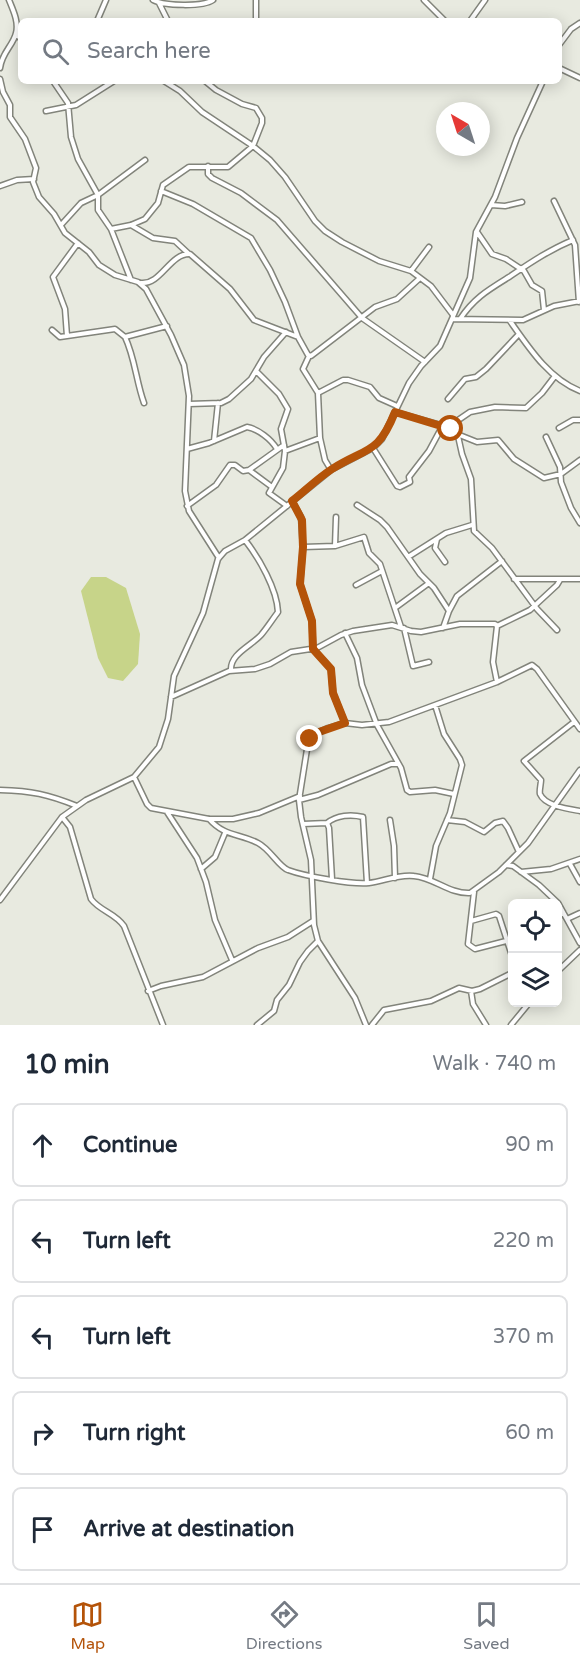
<!DOCTYPE html>
<html lang="en">
<head>
<meta charset="utf-8">
<style>
  :root { --surface:#fff; --page:#f6f6f7; --text:#1f2937; --muted:#747a83; --line:#e0e1e3; --accent:#b45309 }
  body { margin:0; font-family:"Varela Round",sans-serif; background:var(--page); color:var(--text) }
  .controls { position:absolute; right:18px; bottom:18px; display:grid; overflow:hidden; border-radius:9px; box-shadow:0 3px 15px #0003 }
  .controls button { width:54px; height:54px; display:grid; place-items:center; padding:0; border:0; border-bottom:2px solid var(--line); background:var(--surface); color:var(--text); font:30px sans-serif }
  .compass { position:absolute; left:436px; top:102px; width:54px; height:54px; border-radius:50%; background:var(--surface); box-shadow:0 3px 15px #0003; rotate:321deg }
  .stop { position:absolute; width:18px; height:18px; margin:-14px; border:4px solid #b45309; border-radius:50%; background:#fff }
  .stop.end { background:#b45309; border-color:#fff; box-shadow:0 2px 6px #0008 }
  .list { margin:0; padding:0; list-style:none }
  h2 { display:flex; justify-content:space-between; align-items:center; height:78px; margin:0; padding:0 24px; font-size:26px }
  h2 small { font-size:20px; font-weight:400; color:var(--muted) }
  .list li { display:grid; grid-template-columns:39px 1fr auto; gap:18px; align-items:center; box-sizing:border-box; height:84px; margin:0 12px 12px; padding:0 12px; border:2px solid var(--line); border-radius:9px }
  .list b { display:block; font-size:22px; white-space:nowrap }
  .list em { font-size:20px; font-style:normal; color:var(--muted) }
  .icon { flex:none; width:33px; height:33px; fill:none; stroke:currentColor; stroke-width:2; stroke-linecap:round; stroke-linejoin:round }
  .map { position:relative; flex:none; width:580px; height:1025px; overflow:hidden }
  .search { position:absolute; background:var(--surface); box-shadow:0 3px 15px #0003; left:18px; right:18px; top:18px; height:66px; display:flex; align-items:center; gap:15px; box-sizing:border-box; padding:0 21px; border-radius:9px; color:var(--muted); font-size:22px }
  .sheet { height:558px; background:var(--surface) }
  nav { display:flex; justify-content:space-around; align-items:center; box-sizing:border-box; height:84px; border-top:2px solid var(--line); background:var(--surface); font-size:16px; color:var(--muted) }
  nav a { display:grid; justify-items:center; gap:3px }
  nav .on { color:var(--accent) }
  .map>svg:first-child { display:block }
  .green { fill:#c7d489 }
  .lines { fill:none; stroke-linecap:round; stroke-linejoin:round }
  .minor-casing { stroke:#82847b; stroke-width:7 }
  .minor { stroke:#fff; stroke-width:4 }
  .route { stroke:#b45309; stroke-width:8 }
</style>
</head>
<body>
<div class="map">
<svg width="580" height="1025" viewBox="0 0 580 1025">
  <rect width="100%" height="100%" fill="#e8eae0"/>
  <path class="green" d="M91 577H106L126 588 140 634 138 664 123 681 108 678 98 658 81 591Z"/>
  <g class="lines">
    <g class="minor-casing">
      <path id="minor" d="M153 0C164 6 203 7 213 0
        M256 0V19
        M424 0 445 21
        M159 3 168 21
        M97 21 106 0
        M470 21 485 0
        M16 34 21 39
        M559 45 571 29 580 23
        M0 68C2 52 13 46 16 33 19 22 13 10 9 0
        M559 68 580 78
        M0 79 3 92 10 105V117L25 139 36 168 33 182 39 197 54 214 65 233 89 252 99 265 115 275 138 282 146 289 171 335 184 365 189 396 185 491 189 511 219 558
        M53 81 68 103 71 137 78 159 98 195V210L111 229 131 280
        M164 81 180 91 202 112 253 146 270 160 285 177 315 221 325 231 342 242 379 261 411 271 431 286 453 315
        M46 111 76 105 114 81
        M208 166V174L212 178 241 193 277 220 362 318 425 362
        M0 186 17 180 34 179
        M161 191 193 204 251 238 270 270 285 302 298 337
        M554 201 575 245 579 302
        M491 205 505 206 522 202
        M61 225 81 203 98 195 145 160
        M131 225 153 238 175 241 189 254
        M111 229 131 225 145 219 158 203 163 185 189 167H228L253 146 262 123V118L256 108 242 104 216 90 205 81
        M477 232 492 254 506 259 524 271 532 285 542 291 544 310
        M411 271 429 247
        M141 283C161 285 170 253 190 254L230 289 254 320 298 337 308 355 311 356 375 307 397 299 420 278
        M452 319 523 320 554 306 580 301
        M460 319C474 298 488 290 509 277 530 263 549 250 573 240
        M510 321C529 348 549 379 580 391
        M52 330 60 337 115 329 125 337 167 326
        M67 336 65 309 53 277 78 243
        M125 337C135 358 136 381 144 403
        M309 356 303 369 318 393 320 438 325 460 331 470
        M256 371 279 394 288 409 281 429 285 451 283 468 269 493 287 506
        M318 393 343 380H348L370 387 379 398 397 406
        M448 399 465 379 476 377 486 369 519 334
        M189 404 221 403 229 399 251 379 264 357 286 332
        M395 412 448 427 458 436 462 454 471 479 474 531 492 548 537 609 557 630
        M448 427 470 412 495 407 526 408 542 393 555 376
        M559 428 573 420H580
        M457 434 477 442 498 440 514 459 544 478 561 474 580 460
        M546 437 560 467 561 482 571 508 580 523
        M214 441 218 403
        M373 448 397 486 400 487 410 482 409 477 429 451 443 425
        M187 449 209 443 247 427C258 429 271 439 277 449
        M285 451 320 438
        M249 470 272 487
        M292 501 301 517 303 547 335 546 364 537 369 553 380 564 401 627
        M357 505 380 520 387 527 420 574 434 588 449 611
        M187 506 216 485 230 465H235L243 471 249 470 284 445
        M437 539 435 548 445 562
        M335 546 336 517
        M303 547 300 584 312 621 313 649 331 669 333 693 345 723
        M408 557 446 533 472 525
        M514 579H580
        M356 585 382 571
        M395 608 429 583
        M497 626 530 610 557 585 560 580
        M404 628 413 666 429 662
        M443 628 449 611 457 596 502 561
        M345 633 357 658 362 685 377 725 401 768 407 790 410 792 435 790 454 794
        M231 670C230 654 251 646 261 635 267 628 272 620 278 612 277 589 259 558 245 540
        M171 697 229 671 255 669 270 664 291 652 317 648 341 635 353 631 392 625 411 631 421 632 460 624H495L497 626 493 662 497 682
        M574 722 524 761 541 780C541 784 539 791 540 794 545 806 569 809 580 811
        M134 777 147 804 151 808 209 819H233L259 813 300 796
        M0 790C32 791 47 794 77 806
        M299 800 318 795 391 764H398
        M167 812 197 858 206 882 215 920 232 960
        M62 817 70 827 91 899C100 911 115 913 124 926L163 1025
        M209 819C225 837 239 833 258 843 270 849 279 867 288 870 304 876 353 885 369 883 384 881 399 874 414 876 435 878 449 894 470 893L499 872 528 843 580 770
        M390 820 394 846 395 878
        M447 820 465 822 484 832 495 823 503 821 508 828 519 852
        M327 823C337 815 351 814 363 817L367 883
        M303 824 327 823 329 828 332 879
        M570 864 580 882
        M506 865 513 866 539 885 558 903 580 943
        M201 869 215 857 225 833
        M521 872 551 869 580 859
        M430 879 436 846 450 813 462 765 460 759 444 734 435 705
        M474 892 468 944 475 949 506 941
        M0 900 62 817 86 800 134 777 159 747 168 719 174 676 203 613 218 559 225 551 245 540 331 470 373 448 382 439 409 383 421 366 440 346 470 278 476 232 495 197 517 138 543 81
        M558 918 563 912
        M567 919 580 913
        M471 921 496 914 499 916 512 956
        M558 971 580 950
        M148 991 161 986 203 977 258 948 288 937 313 921
        M471 991 473 1004 486 1025
        M257 1025 274 1011 277 1000 289 985 300 962 308 951 318 941
        M366 1025 355 998 318 941 314 925 311 860 301 817 299 800 308 743 315 734 328 728 345 723 362 725 389 722 497 682 532 665 537 669 580 729
        M372 1025 384 1010 431 1001 459 988 472 991 480 989 512 973
        M511 1025 530 1002"/>
    </g>
    <use href="#minor" class="minor"/>
  </g>
  <g class="lines">
    <path class="route" d="M310 739 319 732 345 723 333 693 331 669 313 649 312 621 300 584 303 547 302 520 292 501C306 490 318 478 332 469 367 447 378 455 395 412L451 429"/>
  </g>
</svg>
<div class="controls">
<button><svg class="icon" aria-label="locate" viewBox="0 0 24 24"><circle cx="12" cy="12" r="6"/><path d="M12 2v4M12 18v4M2 12h4M18 12h4"/></svg></button>
<button><svg class="icon" aria-label="layers" viewBox="0 0 24 24"><path d="M12 4l9 5-9 5-9-5zM3 14l9 5 9-5"/></svg></button>
</div>
<svg class="compass" viewBox="-18 -18 36 36"><path d="M0-13l5 13h-10z" fill="#e53935"/><path d="M0 13l5-13h-10z" fill="#747a83"/></svg>
<div class="stop" style="left:451px;top:429px"></div>
<div class="stop end" style="left:310px;top:739px"></div>
<div class="search"><svg class="icon" aria-label="search" viewBox="0 0 24 24"><circle cx="10" cy="10" r="6"/><path d="M15 15l6 6"/></svg>Search here</div>
</div>
<section class="sheet">
<h2>10 min<small>Walk · 740 m</small></h2>
<ul class="list">
<li><svg class="icon" aria-label="ahead" viewBox="0 0 24 24"><path d="M12 20V5M6 11l6-6 6 6"/></svg><div><b>Continue</b></div><em>90 m</em></li>
<li><svg class="icon" aria-label="left" viewBox="0 0 24 24"><path d="M17 20v-9H6M10 6l-5 5 5 5"/></svg><div><b>Turn left</b></div><em>220 m</em></li>
<li><svg class="icon" aria-label="left" viewBox="0 0 24 24"><path d="M17 20v-9H6M10 6l-5 5 5 5"/></svg><div><b>Turn left</b></div><em>370 m</em></li>
<li><svg class="icon" aria-label="right" viewBox="0 0 24 24"><path d="M7 20v-9h11M14 6l5 5-5 5"/></svg><div><b>Turn right</b></div><em>60 m</em></li>
<li><svg class="icon" aria-label="arrive" viewBox="0 0 24 24"><path d="M6 21V4h12l-3 4 3 4H6"/></svg><div><b>Arrive at destination</b></div></li>
</ul>
</section>
<nav>
<a class="on"><svg class="icon" aria-label="map" viewBox="0 0 24 24"><path d="M3 6l6-2 6 2 6-2v14l-6 2-6-2-6 2zM9 4v14M15 6v14"/></svg>Map</a>
<a><svg class="icon" aria-label="directions" viewBox="0 0 24 24"><path d="M12 3l9 9-9 9-9-9zM9 14v-3h6M13 9l2 2-2 2"/></svg>Directions</a>
<a><svg class="icon" aria-label="saved" viewBox="0 0 24 24"><path d="M7 4h10v16l-5-4-5 4z"/></svg>Saved</a>
</nav>
</body>
</html>
